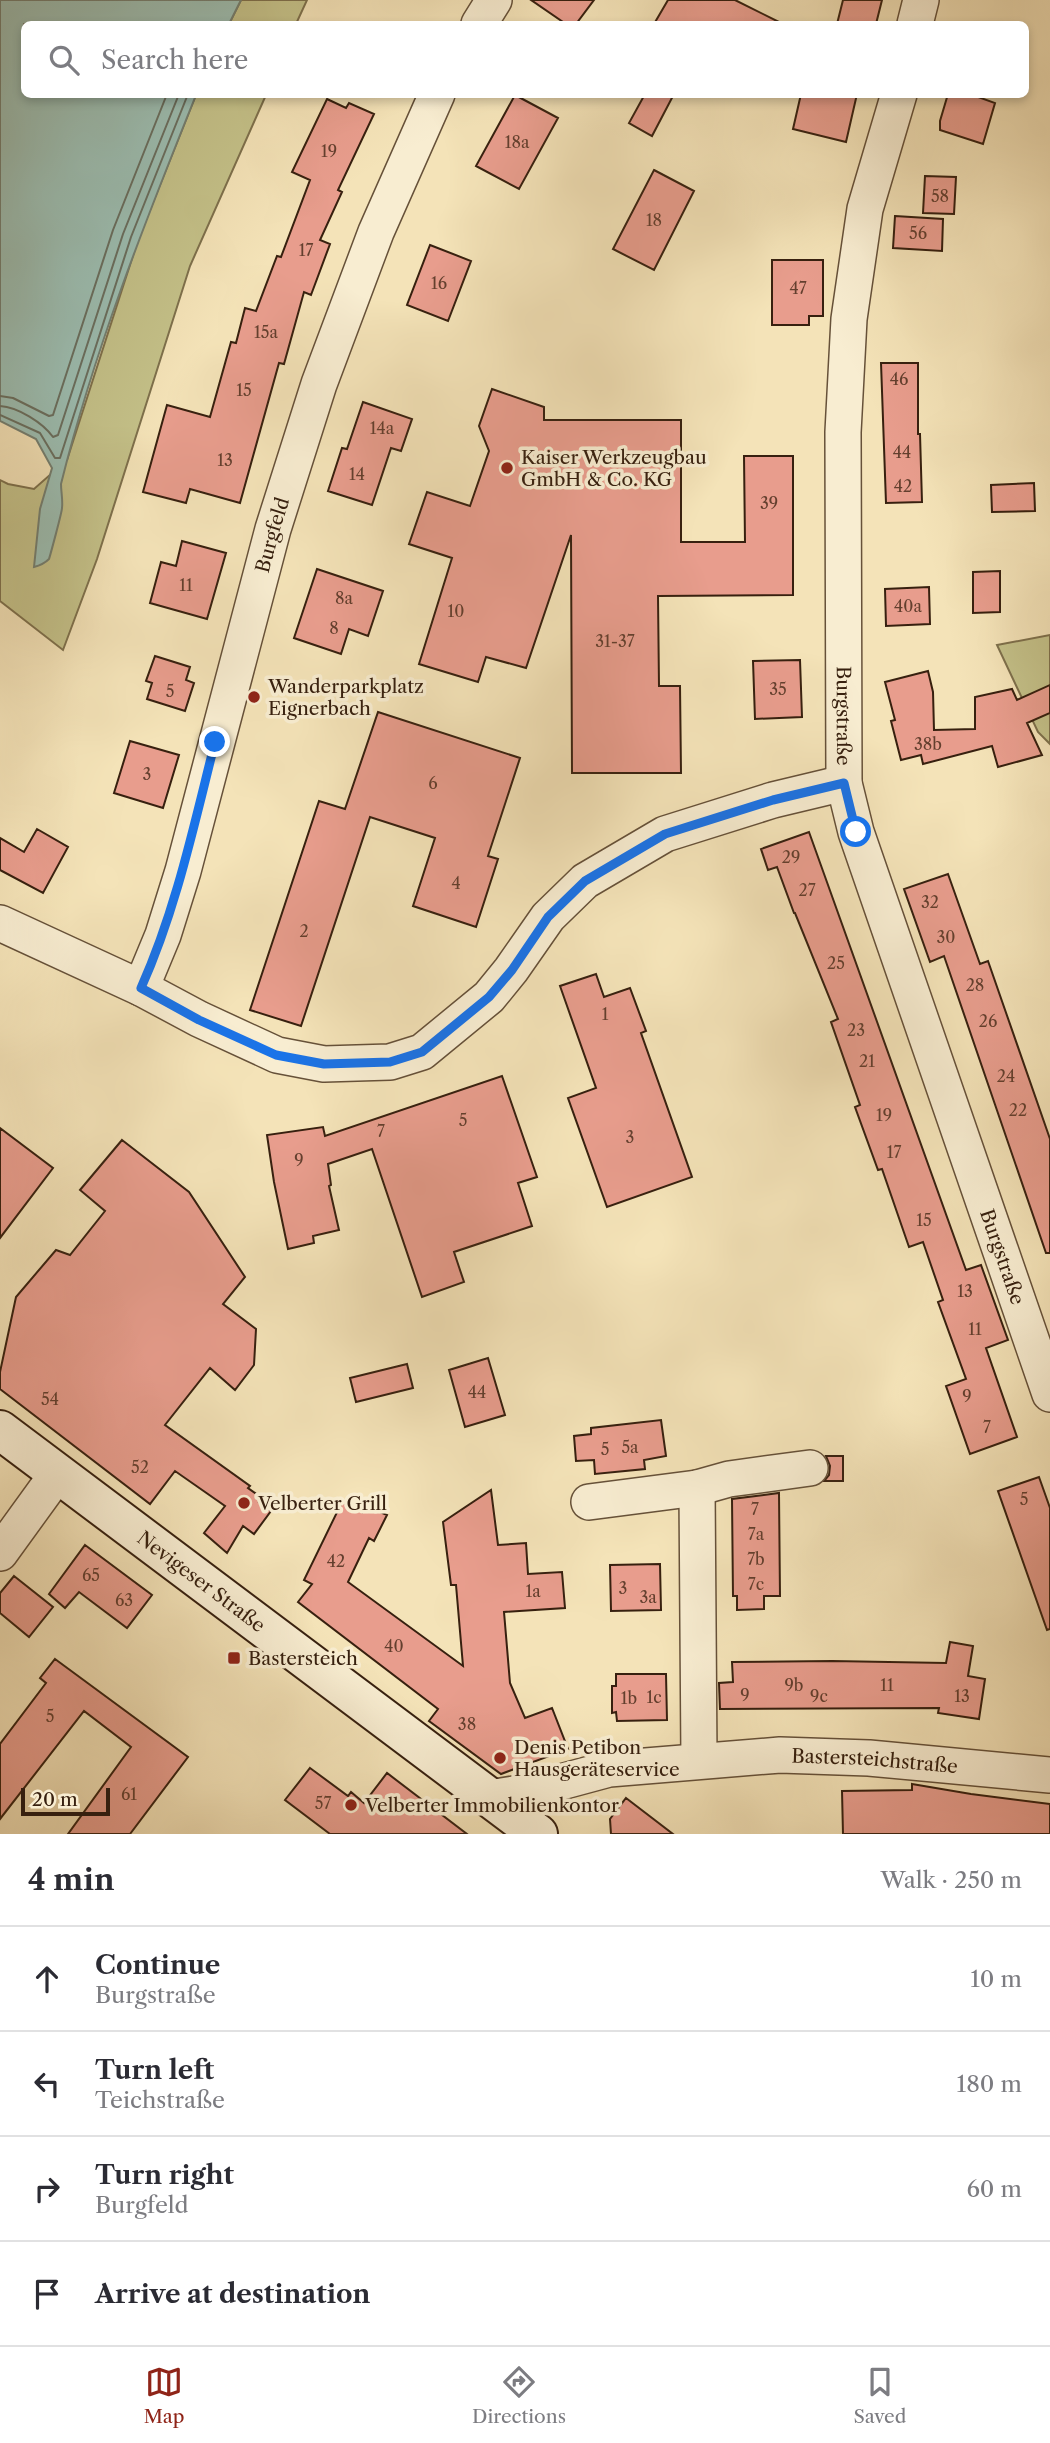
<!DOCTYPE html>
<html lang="en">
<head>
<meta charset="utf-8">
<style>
  :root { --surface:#fff; --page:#f2f2f3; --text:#2b2b33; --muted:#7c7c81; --line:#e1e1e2; --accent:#8f2418 }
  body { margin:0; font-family:"Libre Caslon Text",serif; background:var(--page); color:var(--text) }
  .scale { position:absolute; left:21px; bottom:18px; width:89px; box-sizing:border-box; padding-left:7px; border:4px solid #37200f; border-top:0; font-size:19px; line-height:24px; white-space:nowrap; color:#37200f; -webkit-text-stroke:5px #f8edd1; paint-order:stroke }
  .stop { position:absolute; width:21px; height:21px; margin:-16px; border:5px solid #1a73e8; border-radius:50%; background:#fff }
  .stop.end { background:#1a73e8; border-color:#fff; box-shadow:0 2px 7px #0008 }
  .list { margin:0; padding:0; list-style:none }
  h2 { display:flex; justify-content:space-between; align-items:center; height:91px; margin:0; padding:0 28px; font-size:30px }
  h2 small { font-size:23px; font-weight:400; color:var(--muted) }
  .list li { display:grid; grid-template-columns:46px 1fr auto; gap:21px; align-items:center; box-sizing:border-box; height:105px; padding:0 28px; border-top:2px solid var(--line) }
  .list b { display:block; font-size:26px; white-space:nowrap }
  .list p { margin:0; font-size:23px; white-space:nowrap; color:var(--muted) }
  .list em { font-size:23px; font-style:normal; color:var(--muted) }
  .icon { flex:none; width:38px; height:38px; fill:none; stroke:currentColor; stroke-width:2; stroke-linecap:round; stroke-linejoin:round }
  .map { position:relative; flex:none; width:1050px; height:1834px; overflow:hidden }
  .search { position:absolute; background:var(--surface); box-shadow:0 4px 10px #0003; left:21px; right:21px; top:21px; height:77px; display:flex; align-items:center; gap:18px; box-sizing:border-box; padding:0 24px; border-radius:10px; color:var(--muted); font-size:26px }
  .sheet { height:511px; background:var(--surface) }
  nav { display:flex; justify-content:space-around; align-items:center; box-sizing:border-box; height:98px; border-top:2px solid var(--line); background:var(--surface); font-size:19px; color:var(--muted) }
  nav a { display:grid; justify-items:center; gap:4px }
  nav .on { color:var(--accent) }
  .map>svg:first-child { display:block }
  .green { fill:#c4c189; stroke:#7e704c; stroke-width:2 }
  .water { fill:#9cbeb2; stroke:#747f71; stroke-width:2 }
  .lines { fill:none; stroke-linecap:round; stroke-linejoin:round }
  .shore { stroke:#6a6f60; stroke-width:2 }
  .building { fill:#e89d8d; stroke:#37200f; stroke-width:2 }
  .street-casing { stroke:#665139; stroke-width:38 }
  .secondary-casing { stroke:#37200f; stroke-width:42 }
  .street { stroke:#f8edd1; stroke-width:35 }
  .secondary { stroke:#f8edd1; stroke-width:38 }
  .route { stroke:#1a73e8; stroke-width:9 }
  .poi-dot { fill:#8f2418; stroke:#f8edd1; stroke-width:2.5 }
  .labels { text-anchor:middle; stroke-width:7; stroke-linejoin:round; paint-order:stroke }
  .number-label { font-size:16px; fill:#633f2e }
  .poi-label { font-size:19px; fill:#37200f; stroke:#f8edd1; text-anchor:start }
  .street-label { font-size:19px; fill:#37200f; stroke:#f8edd1 }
</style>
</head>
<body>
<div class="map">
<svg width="1050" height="1834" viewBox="0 0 1050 1834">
  <rect width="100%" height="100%" fill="#f4e3b8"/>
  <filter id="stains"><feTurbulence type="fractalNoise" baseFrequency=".00286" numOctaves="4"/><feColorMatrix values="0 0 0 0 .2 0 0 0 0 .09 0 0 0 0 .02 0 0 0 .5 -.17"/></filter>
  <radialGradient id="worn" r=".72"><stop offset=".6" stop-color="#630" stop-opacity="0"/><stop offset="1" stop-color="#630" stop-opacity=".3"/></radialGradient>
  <path class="green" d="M241 0H307L296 24H229Z
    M196 95H266L190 266 97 559 63 650 0 601V480L8 484 34 489 67 460 138 240Z
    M1050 635V744L1038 732 997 645Z"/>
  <path class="water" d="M0 0H241L229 24H24V94L196 95C145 222 94 351 61 484 61 492 63 500 62 508 62 512 50 556 49 559 45 563 38 566 34 567L40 509 52 468 36 439 0 421Z"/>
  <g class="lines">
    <path class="shore" d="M0 396 13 398 49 416 53 415 113 230 167 94
      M0 406C18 407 43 423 53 437L58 435 123 234 179 94
      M0 415 40 433 55 458H60L131 237 188 94"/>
  </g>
  <path class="building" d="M531 0H594L576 24H566Z
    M668 0H735L783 24H654Z
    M843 0H882L876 24H837Z
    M645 94H674L652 136 629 123Z
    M801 94H857L846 142 793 129Z
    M948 94H970L995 103 983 144 940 130V121Z
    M515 95 558 118 519 189 476 166Z
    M327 99 346 108 349 103 374 114 338 190 342 192 320 240 330 244 311 295 304 292 284 364 279 363 240 503 190 489 186 503 143 492 167 405 210 417 231 342 236 343 245 308 256 311 277 256 281 257 310 180 292 172Z
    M654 170 694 191 654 270 613 249Z
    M925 176 956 177 954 214 923 213Z
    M895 216 943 219 942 251 893 248Z
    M430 245 471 261 448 321 407 305Z
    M772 260H823V316H809V325H772Z
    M881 363H918V434H920L922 502 886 503Z
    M492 389 544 407V420H681V542H745L744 456H793V595L658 596 659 686H680L681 773H572L571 535 526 668 486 657 478 682 419 664 452 558 409 544 427 492 470 506 489 451 479 426Z
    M363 402 412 419 401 451 391 448 372 505 328 491 342 448 347 449Z
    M1034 483 1035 511 992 512 991 485Z
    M182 541 226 553 207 619 150 603 161 562 176 566Z
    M317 569 383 591 368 636 349 629 341 654 294 638Z
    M1000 571V612L973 613V572Z
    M929 587 930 624 886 626 885 589Z
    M155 656 190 667 186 680 194 683 185 711 147 699 152 683 146 681Z
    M800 660 802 717 755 719 753 661Z
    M928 671 933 692 934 730 975 729V697L1012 689 1017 700 1050 685V713L1027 723 1042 755 998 767 992 746 923 764 921 755 901 760 891 721 895 720 885 682Z
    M378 712 520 758 488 856 498 859 476 927 413 906 435 838 370 817 301 1026 250 1010 319 801 345 809Z
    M130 741 179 755 163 808 114 793Z
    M37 829 68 847 43 893 0 870V838L24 852Z
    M809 832 966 1270 981 1265 1008 1340 986 1348 1017 1437 970 1454 946 1386 966 1379 938 1302 943 1300 923 1242 909 1247 882 1169 878 1170 855 1107 860 1105 831 1022 838 1019 795 913H794L777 867 768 870 761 849Z
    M948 874 980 964 988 961 1050 1139V1253H1046L944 956 930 962 904 889Z
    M596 974 604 997 630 988 646 1031 641 1033 692 1177 607 1207 568 1098 596 1088 560 986Z
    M502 1076 537 1177 518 1183 532 1226 454 1252 464 1282 422 1297 372 1149 328 1164 331 1185 329 1186 339 1230 313 1236 314 1243 288 1249 274 1182 267 1135 323 1127 325 1136Z
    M0 1128 53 1168 0 1238Z
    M122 1140 189 1192 245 1277 223 1304 256 1329 254 1365 235 1390 210 1368 165 1425 250 1486 248 1488 262 1498 259 1502 271 1511 254 1534 243 1526 227 1553 204 1533 225 1506 175 1471 150 1504 0 1389V1372L16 1297 56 1250 70 1255 105 1211 80 1190Z
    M488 1358 505 1415 465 1427 449 1370Z
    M407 1364 413 1388 356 1402 350 1378Z
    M661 1420 666 1456 644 1460 645 1469 595 1474 594 1460 576 1461 574 1436 591 1434V1428Z
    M826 1456H843V1481H824L829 1475 830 1466Z
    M1039 1477 1050 1508V1629L1047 1630 998 1491Z
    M491 1490 498 1545 526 1543 528 1574 562 1572 565 1608 504 1612 510 1683 525 1718 552 1708 568 1749 501 1774 429 1721 438 1709 298 1602 312 1584 304 1580 342 1502 362 1512 364 1505 387 1515 374 1541 369 1538 348 1582 463 1666 456 1585H451L443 1522Z
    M779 1493 780 1596H764V1609L737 1610V1596H733L732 1499Z
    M85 1545 152 1595 127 1628 79 1592 65 1608 49 1594Z
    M660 1564 661 1610 611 1611 610 1565Z
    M14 1576 53 1607 29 1637 0 1613V1593Z
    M950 1642 973 1646 968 1676 985 1679 979 1719 938 1713 939 1708 720 1709 719 1683 733 1682 732 1662 832 1661 946 1663Z
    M55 1659 188 1757 130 1834H68L131 1747 84 1711 0 1819V1744L46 1683 40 1678Z
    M616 1674H666L667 1720 617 1721 616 1712 612 1713V1686H616Z
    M310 1768 348 1796 351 1792 364 1803 387 1773 467 1834H330L285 1800Z
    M912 1784 971 1794 1050 1804V1834H843L842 1791 912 1790Z
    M626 1798 673 1834H611L610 1819Z"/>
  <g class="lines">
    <g class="street-casing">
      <g id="street">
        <path d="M479 24 494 0"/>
        <path d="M915 24 921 0"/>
        <path id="s1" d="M899 94 865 209 849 319 843 432 844 783 856 832 1050 1394"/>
        <path d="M0 923 141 988 199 1019 277 1055 324 1064 390 1062 422 1052 489 997 511 970 548 917 585 881 665 834 773 800 844 783"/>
        <path id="s2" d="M141 988 163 935 183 871 273 529 319 384 376 232 437 94"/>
        <path d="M697 1488 699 1760"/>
        <path d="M589 1502 697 1488 729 1479 810 1468"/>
        <path d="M0 1553 58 1473"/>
        <path id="s3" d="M489 1798 520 1793 609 1769 780 1755 869 1758 1050 1775"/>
      </g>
    </g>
    <g class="secondary-casing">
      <g id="secondary">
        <path id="s4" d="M0 1430 538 1834"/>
      </g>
    </g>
    <use href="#street" class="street"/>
    <use href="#secondary" class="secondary"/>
  </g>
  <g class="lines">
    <path class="route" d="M215 742C194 825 176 910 141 988L199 1020 276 1055 324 1064 390 1062 422 1052 489 997 512 970 548 917 585 881 665 834 773 800 844 783 856 832"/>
  </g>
  <g class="poi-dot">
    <circle cx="507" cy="468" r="7"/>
    <circle cx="254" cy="697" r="7"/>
    <circle cx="244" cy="1503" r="7"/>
    <rect x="227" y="1651" width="14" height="14" rx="3.5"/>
    <circle cx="500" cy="1758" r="7"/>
    <circle cx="351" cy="1805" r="7"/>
  </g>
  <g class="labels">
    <g class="number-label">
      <text x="517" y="148">18a</text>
      <text x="329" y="157">19</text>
      <text x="940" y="202">58</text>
      <text x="654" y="226">18</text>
      <text x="918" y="239">56</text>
      <text x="306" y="256">17</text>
      <text x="439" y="289">16</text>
      <text x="798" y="294">47</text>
      <text x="266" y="338">15a</text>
      <text x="899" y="385">46</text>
      <text x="244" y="396">15</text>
      <text x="382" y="434">14a</text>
      <text x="902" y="458">44</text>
      <text x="225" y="466">13</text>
      <text x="357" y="480">14</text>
      <text x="903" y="492">42</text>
      <text x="769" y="509">39</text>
      <text x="186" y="591">11</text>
      <text x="344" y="604">8a</text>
      <text x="908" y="612">40a</text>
      <text x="456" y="617">10</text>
      <text x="334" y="634">8</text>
      <text x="615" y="647">31-37</text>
      <text x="778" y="695">35</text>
      <text x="170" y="697">5</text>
      <text x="928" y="750">38b</text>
      <text x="147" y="780">3</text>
      <text x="433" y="789">6</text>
      <text x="791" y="863">29</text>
      <text x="456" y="889">4</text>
      <text x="807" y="896">27</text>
      <text x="930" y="908">32</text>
      <text x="304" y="937">2</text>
      <text x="946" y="943">30</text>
      <text x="836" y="969">25</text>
      <text x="975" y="991">28</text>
      <text x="605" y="1020">1</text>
      <text x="988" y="1027">26</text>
      <text x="856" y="1036">23</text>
      <text x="867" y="1067">21</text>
      <text x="1006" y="1082">24</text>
      <text x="1018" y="1116">22</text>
      <text x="884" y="1121">19</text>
      <text x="463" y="1126">5</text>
      <text x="381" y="1137">7</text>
      <text x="630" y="1143">3</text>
      <text x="894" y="1158">17</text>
      <text x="299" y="1166">9</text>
      <text x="924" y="1226">15</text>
      <text x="965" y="1297">13</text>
      <text x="975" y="1335">11</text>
      <text x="477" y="1398">44</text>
      <text x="967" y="1402">9</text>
      <text x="50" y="1405">54</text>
      <text x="987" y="1433">7</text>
      <text x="630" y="1453">5a</text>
      <text x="605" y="1455">5</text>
      <text x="140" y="1473">52</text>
      <text x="1024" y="1505">5</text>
      <text x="755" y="1515">7</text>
      <text x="756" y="1540">7a</text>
      <text x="756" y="1565">7b</text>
      <text x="336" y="1567">42</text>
      <text x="91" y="1581">65</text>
      <text x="756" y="1590">7c</text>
      <text x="623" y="1594">3</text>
      <text x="533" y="1597">1a</text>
      <text x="648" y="1603">3a</text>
      <text x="124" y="1606">63</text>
      <text x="394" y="1652">40</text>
      <text x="794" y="1691">9b</text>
      <text x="887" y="1691">11</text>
      <text x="745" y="1701">9</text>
      <text x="819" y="1702">9c</text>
      <text x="962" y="1702">13</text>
      <text x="654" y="1703">1c</text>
      <text x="629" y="1704">1b</text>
      <text x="50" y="1722">5</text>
      <text x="467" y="1730">38</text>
      <text x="129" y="1800">61</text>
      <text x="323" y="1809">57</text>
    </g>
    <g class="poi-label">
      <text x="521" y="464">Kaiser Werkzeugbau<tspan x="521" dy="22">GmbH &amp; Co. KG</tspan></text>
      <text x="268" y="693">Wanderparkplatz<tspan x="268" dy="22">Eignerbach</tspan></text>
      <text x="258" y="1510">Velberter Grill</text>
      <text x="248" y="1665">Bastersteich</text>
      <text x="514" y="1754">Denis Petibon<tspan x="514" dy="22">Hausgeräteservice</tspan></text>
      <text x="365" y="1812">Velberter Immobilienkontor</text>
    </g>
    <g class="street-label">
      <text dy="7" stroke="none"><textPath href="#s2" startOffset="472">Burgfeld</textPath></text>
      <text dy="7" stroke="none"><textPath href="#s1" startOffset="628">Burgstraße</textPath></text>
      <text dy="7" stroke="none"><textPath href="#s1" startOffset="1195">Burgstraße</textPath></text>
      <text dy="7" stroke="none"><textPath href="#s4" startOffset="252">Nevigeser Straße</textPath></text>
      <text dy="7" stroke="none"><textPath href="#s3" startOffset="390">Bastersteichstraße</textPath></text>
    </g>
  </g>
  <rect width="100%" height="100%" filter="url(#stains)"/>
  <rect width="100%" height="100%" fill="url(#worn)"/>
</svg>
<div class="scale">20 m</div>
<div class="stop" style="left:856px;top:832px"></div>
<div class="stop end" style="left:215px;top:742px"></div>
<div class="search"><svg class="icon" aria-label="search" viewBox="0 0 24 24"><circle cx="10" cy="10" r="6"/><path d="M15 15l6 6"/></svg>Search here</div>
</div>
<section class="sheet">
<h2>4 min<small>Walk · 250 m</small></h2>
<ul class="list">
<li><svg class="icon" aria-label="ahead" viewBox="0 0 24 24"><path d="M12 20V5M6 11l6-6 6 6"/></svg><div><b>Continue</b><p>Burgstraße</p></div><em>10 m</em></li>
<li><svg class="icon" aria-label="left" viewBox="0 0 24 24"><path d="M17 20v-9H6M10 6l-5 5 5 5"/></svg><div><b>Turn left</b><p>Teichstraße</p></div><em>180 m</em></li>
<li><svg class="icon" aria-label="right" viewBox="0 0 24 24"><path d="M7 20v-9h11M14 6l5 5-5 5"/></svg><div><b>Turn right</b><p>Burgfeld</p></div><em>60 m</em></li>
<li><svg class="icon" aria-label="arrive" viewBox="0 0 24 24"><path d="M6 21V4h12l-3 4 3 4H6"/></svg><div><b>Arrive at destination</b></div></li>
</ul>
</section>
<nav>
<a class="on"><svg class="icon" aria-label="map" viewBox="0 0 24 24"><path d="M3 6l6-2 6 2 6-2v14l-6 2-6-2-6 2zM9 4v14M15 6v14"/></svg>Map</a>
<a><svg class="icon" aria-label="directions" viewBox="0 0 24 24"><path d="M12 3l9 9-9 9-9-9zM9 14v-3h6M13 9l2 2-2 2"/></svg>Directions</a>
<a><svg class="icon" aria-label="saved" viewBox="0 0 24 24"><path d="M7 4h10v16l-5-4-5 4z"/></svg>Saved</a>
</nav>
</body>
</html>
